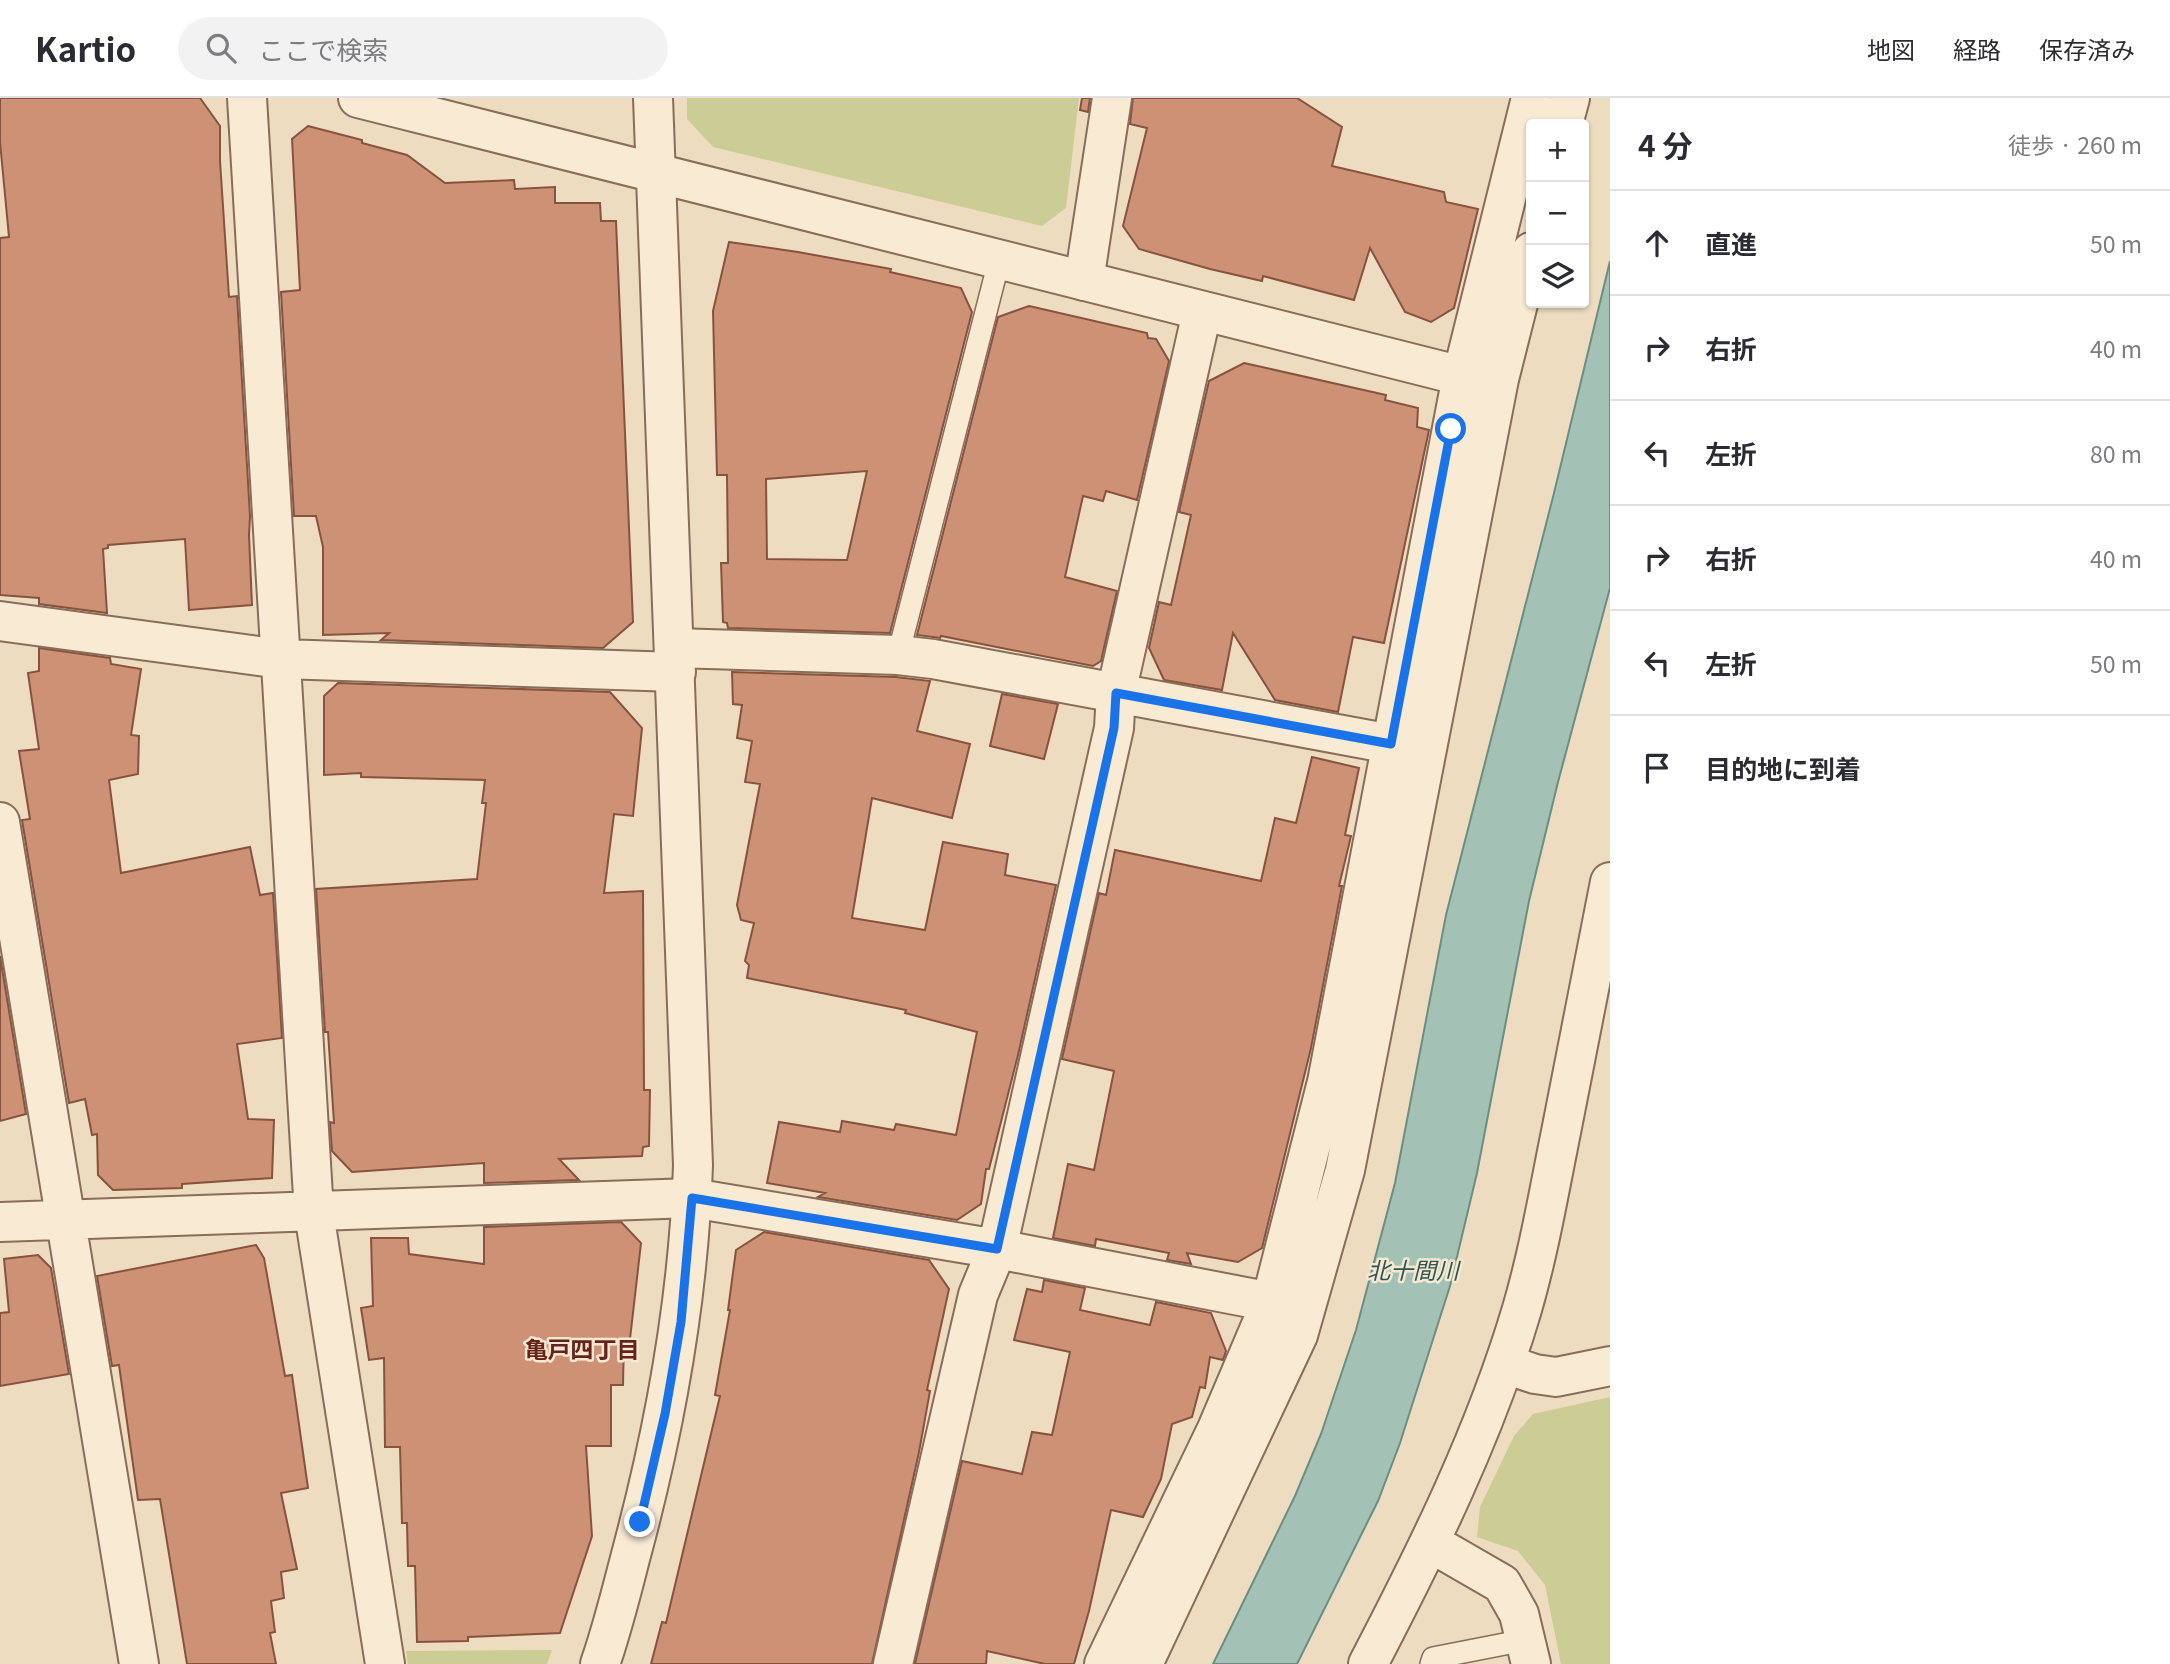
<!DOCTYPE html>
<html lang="ja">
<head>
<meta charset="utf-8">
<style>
  :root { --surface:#fff; --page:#f2f2f3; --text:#2b2b33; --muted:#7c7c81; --line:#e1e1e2 }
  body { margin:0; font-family:Georgia,"Noto Sans JP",serif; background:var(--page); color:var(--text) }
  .controls { position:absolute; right:21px; top:21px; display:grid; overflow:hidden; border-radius:7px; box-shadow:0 2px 5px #0004 }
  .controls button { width:63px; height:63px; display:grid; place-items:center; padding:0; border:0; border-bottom:2px solid var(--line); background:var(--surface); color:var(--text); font:35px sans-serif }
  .stop { position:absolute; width:21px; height:21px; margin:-16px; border:5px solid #1a73e8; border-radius:50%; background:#fff }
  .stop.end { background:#1a73e8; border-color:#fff; box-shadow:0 2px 7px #0008 }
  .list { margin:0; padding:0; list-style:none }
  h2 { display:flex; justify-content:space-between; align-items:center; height:91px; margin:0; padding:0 28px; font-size:30px }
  h2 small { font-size:23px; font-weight:400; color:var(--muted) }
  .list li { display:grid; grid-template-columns:46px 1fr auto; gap:21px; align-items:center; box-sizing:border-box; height:105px; padding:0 28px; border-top:2px solid var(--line) }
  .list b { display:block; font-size:26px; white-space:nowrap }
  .list em { font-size:23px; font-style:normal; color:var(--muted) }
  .icon { flex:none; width:38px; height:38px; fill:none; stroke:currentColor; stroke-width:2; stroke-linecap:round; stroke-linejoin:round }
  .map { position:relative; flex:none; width:1610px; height:1566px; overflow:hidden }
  header { display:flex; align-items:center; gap:42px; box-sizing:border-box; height:98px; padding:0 35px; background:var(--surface); border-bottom:2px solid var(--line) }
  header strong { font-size:33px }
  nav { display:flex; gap:38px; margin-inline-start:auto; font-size:24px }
  .search { width:490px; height:63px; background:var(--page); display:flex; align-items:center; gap:18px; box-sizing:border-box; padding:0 24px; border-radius:38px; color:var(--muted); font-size:26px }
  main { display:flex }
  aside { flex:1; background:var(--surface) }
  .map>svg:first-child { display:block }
  .green { fill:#cccd94 }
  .water { fill:#a3c1b5; stroke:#6a8f82; stroke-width:2 }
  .building { fill:#cd9176; stroke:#87533d; stroke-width:2; fill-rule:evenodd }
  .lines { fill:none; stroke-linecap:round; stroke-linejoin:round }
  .service-casing { stroke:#886d58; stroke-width:24 }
  .minor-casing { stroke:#886d58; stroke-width:42 }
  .tertiary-casing { stroke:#886d58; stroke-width:42 }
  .service { stroke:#f9ead4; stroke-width:21 }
  .minor { stroke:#f9ead4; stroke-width:38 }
  .tertiary { stroke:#f9ead4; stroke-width:38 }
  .route { stroke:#1a73e8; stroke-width:9 }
  .labels { text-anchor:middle; stroke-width:5; stroke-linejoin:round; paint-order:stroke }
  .water-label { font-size:23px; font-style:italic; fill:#2c5750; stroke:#f6e7d0 }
  .neighbourhood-label { font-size:23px; font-weight:bold; fill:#65231b; stroke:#f6e7d0 }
</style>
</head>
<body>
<header>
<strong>Kartio</strong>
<div class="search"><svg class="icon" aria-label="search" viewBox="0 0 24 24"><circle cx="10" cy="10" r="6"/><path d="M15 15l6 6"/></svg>ここで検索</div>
<nav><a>地図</a><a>経路</a><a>保存済み</a></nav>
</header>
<main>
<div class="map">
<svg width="1610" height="1566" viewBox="0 0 1610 1566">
  <rect width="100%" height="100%" fill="#eedcc0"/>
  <path class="green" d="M687 0H1079L1066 110 1042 128 713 49 687 21Z
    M1610 1299V1566H1561L1545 1487 1518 1453 1477 1439 1480 1409 1514 1338 1533 1316Z
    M552 1552 547 1566H408L406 1553Z"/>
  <path class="water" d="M1610 163V490L1558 684 1529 803 1477 1075 1450 1188 1400 1345 1378 1403 1297 1566H1213L1295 1398 1321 1336 1356 1232 1395 1085 1446 817 1554 395Z"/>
  <path class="building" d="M0 0H200L220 28V63L229 199 237 198 250 418 249 437 252 507 189 512 185 441 108 447V450L103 451 107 515 39 506V500L0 497V140L9 139 0 44Z
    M1082 0H1090L1088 14 1080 12Z
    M1133 0H1297L1342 29 1332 68 1444 94 1446 104 1478 111 1454 210 1431 224 1405 214 1370 150 1354 202 1263 178 1262 183 1210 171 1139 151 1123 128 1147 30 1130 26Z
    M308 28 362 42V45L407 57 445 85 514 82 515 91 555 89V105H600L601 123H616L633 524 603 550 381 542 389 535 323 537V449L316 418H294L281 194 300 192 292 41Z
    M729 144 798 154 891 171 890 174 961 190 972 214 890 535 728 530 727 525 723 524 721 465H728L727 377H717L713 213ZM867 373 847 462 767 461 766 381Z
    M1029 208 1147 235 1148 240 1156 241 1169 263 1137 402 1106 393 1103 403 1083 398 1065 479 1117 493 1101 563 1093 568 941 538 940 540 917 537 998 219Z
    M1244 265 1386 297 1385 302 1418 310 1417 329 1429 332 1384 545 1353 539 1338 614 1275 602 1233 535 1222 592 1164 582 1149 550 1159 504 1171 507 1191 417 1179 414 1209 283Z
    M39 550 110 560 111 566 141 571 131 637 139 638 138 676 109 682 121 775 250 749 260 797 273 795 282 940 237 946 248 1021 274 1022 272 1080 182 1086V1090L113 1092 98 1077 97 1036 92 1037 85 1001 69 1005 22 722 30 721 19 653 39 651 28 575 39 573Z
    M732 574 896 579 930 583 917 633 970 646 952 720 872 700 852 820 925 832 943 744 1008 756 1005 777 1056 787 1018 957 989 1071H986L981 1106 957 1122 818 1099 825 1095 767 1085 779 1024 840 1034 842 1023 894 1032 896 1026 956 1037 977 934 905 915 906 912 747 880 749 867 745 863 754 825 741 822 737 807 760 686 745 684 752 643 737 640 742 607 733 606Z
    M338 585 610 594 642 630 633 718 614 716 604 795 643 793 644 992H650L649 1048 643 1049 642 1058 559 1061 579 1082 484 1085V1065L352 1074 332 1053 330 1024 334 1025 328 934H325L316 791 477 781 486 705H482L485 682 361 679V675L324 677V598Z
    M1002 596 1058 606 1044 661 990 648Z
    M1312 659 1359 670 1345 737 1351 738 1339 788H1342L1311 950 1262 1150 1238 1164 1187 1155 1191 1166 1167 1162 1169 1155 1096 1141 1095 1148 1053 1140 1068 1066 1094 1072 1114 973 1062 961 1099 795 1106 797 1115 752 1261 783 1275 720 1296 725Z
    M0 858 26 1016 0 1023Z
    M621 1124 641 1145 630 1241H624L623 1287H611V1348H586L592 1438 560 1535 468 1539V1543L417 1544 415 1468H408L407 1425H402L400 1349H385L384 1260 369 1262 361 1210 373 1208 371 1140H408L409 1156 484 1166V1129Z
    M764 1134 929 1162 949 1191 927 1292 930 1293 919 1354 872 1566H651L662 1524 666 1525 720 1298 715 1297 730 1212H728L736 1152Z
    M256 1147 264 1160 285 1278 292 1277 308 1390 281 1395 297 1471 281 1474 284 1500 271 1503 275 1534 270 1535 276 1566H187L160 1401 138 1402 119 1267 112 1268 97 1178Z
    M38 1157 51 1170 69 1276 0 1288V1215L9 1214 4 1161Z
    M1044 1182 1085 1190 1080 1212 1150 1227 1156 1204 1211 1215 1226 1253 1223 1262 1210 1259 1205 1290 1200 1289 1192 1319 1172 1326 1161 1381 1143 1419 1111 1412 1089 1513 1074 1566H1045L987 1553 986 1566H915L962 1363 1022 1376 1032 1334 1052 1337 1070 1254 1014 1242 1027 1191 1042 1194Z"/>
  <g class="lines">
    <g class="service-casing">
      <path id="service" d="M898 557 999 163
        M1431 1566 1433 1560 1525 1542"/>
    </g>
    <g class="minor-casing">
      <path id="minor" d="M247 0 314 1115 385 1566
        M1563 26 1570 0
        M1084 183 1112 0
        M0 523 281 561 676 574
        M675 550 898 557 933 561 1391 646
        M0 724 139 1566
        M0 1124 692 1100 997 1151 1271 1204
        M1505 1266 1535 1276 1556 1279 1610 1268
        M1431 1445 1502 1486 1519 1516 1531 1566
        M893 1566 978 1197 997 1151 1114 630 1116 595 1202 214
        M1104 1566 1217 1331 1271 1204 1327 984 1462 278 1531 0
        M1143 1566 1298 1237 1345 1072 1499 281 1531 154
        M1368 1566C1428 1451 1485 1336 1522 1211 1539 1153 1549 1093 1561 1034 1577 951 1594 867 1610 784"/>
    </g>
    <g class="tertiary-casing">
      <path id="tertiary" d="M358 0 1462 278
        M600 1566C613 1529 622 1491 632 1453 666 1326 689 1198 693 1067L653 0"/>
    </g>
    <use href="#service" class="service"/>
    <use href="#minor" class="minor"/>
    <use href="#tertiary" class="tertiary"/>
  </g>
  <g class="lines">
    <path class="route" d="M640 1424 665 1316 681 1224 692 1100 997 1151 1114 630 1116 595 1391 646 1451 331"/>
  </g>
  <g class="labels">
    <g class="water-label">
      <text x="1413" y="1181">北十間川</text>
    </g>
    <g class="neighbourhood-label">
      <text x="582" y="1260">亀戸四丁目</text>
    </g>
  </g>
</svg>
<div class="controls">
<button>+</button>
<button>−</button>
<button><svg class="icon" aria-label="layers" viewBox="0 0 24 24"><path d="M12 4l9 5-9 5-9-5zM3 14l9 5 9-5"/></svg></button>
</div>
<div class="stop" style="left:1451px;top:331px"></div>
<div class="stop end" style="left:640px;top:1424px"></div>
</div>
<aside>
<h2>4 分<small>徒歩 · 260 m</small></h2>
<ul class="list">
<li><svg class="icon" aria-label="ahead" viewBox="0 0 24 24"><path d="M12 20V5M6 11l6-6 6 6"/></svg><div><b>直進</b></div><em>50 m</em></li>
<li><svg class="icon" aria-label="right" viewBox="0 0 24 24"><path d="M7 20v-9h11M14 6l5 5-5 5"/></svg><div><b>右折</b></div><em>40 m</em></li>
<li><svg class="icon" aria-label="left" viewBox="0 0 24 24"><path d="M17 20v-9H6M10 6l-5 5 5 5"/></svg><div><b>左折</b></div><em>80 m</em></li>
<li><svg class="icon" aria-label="right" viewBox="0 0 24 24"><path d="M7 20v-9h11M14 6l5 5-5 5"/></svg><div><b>右折</b></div><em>40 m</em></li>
<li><svg class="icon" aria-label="left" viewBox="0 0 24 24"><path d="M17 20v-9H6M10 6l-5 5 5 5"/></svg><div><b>左折</b></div><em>50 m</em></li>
<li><svg class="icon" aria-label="arrive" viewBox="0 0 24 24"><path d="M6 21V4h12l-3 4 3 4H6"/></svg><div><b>目的地に到着</b></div></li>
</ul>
</aside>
</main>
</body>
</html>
